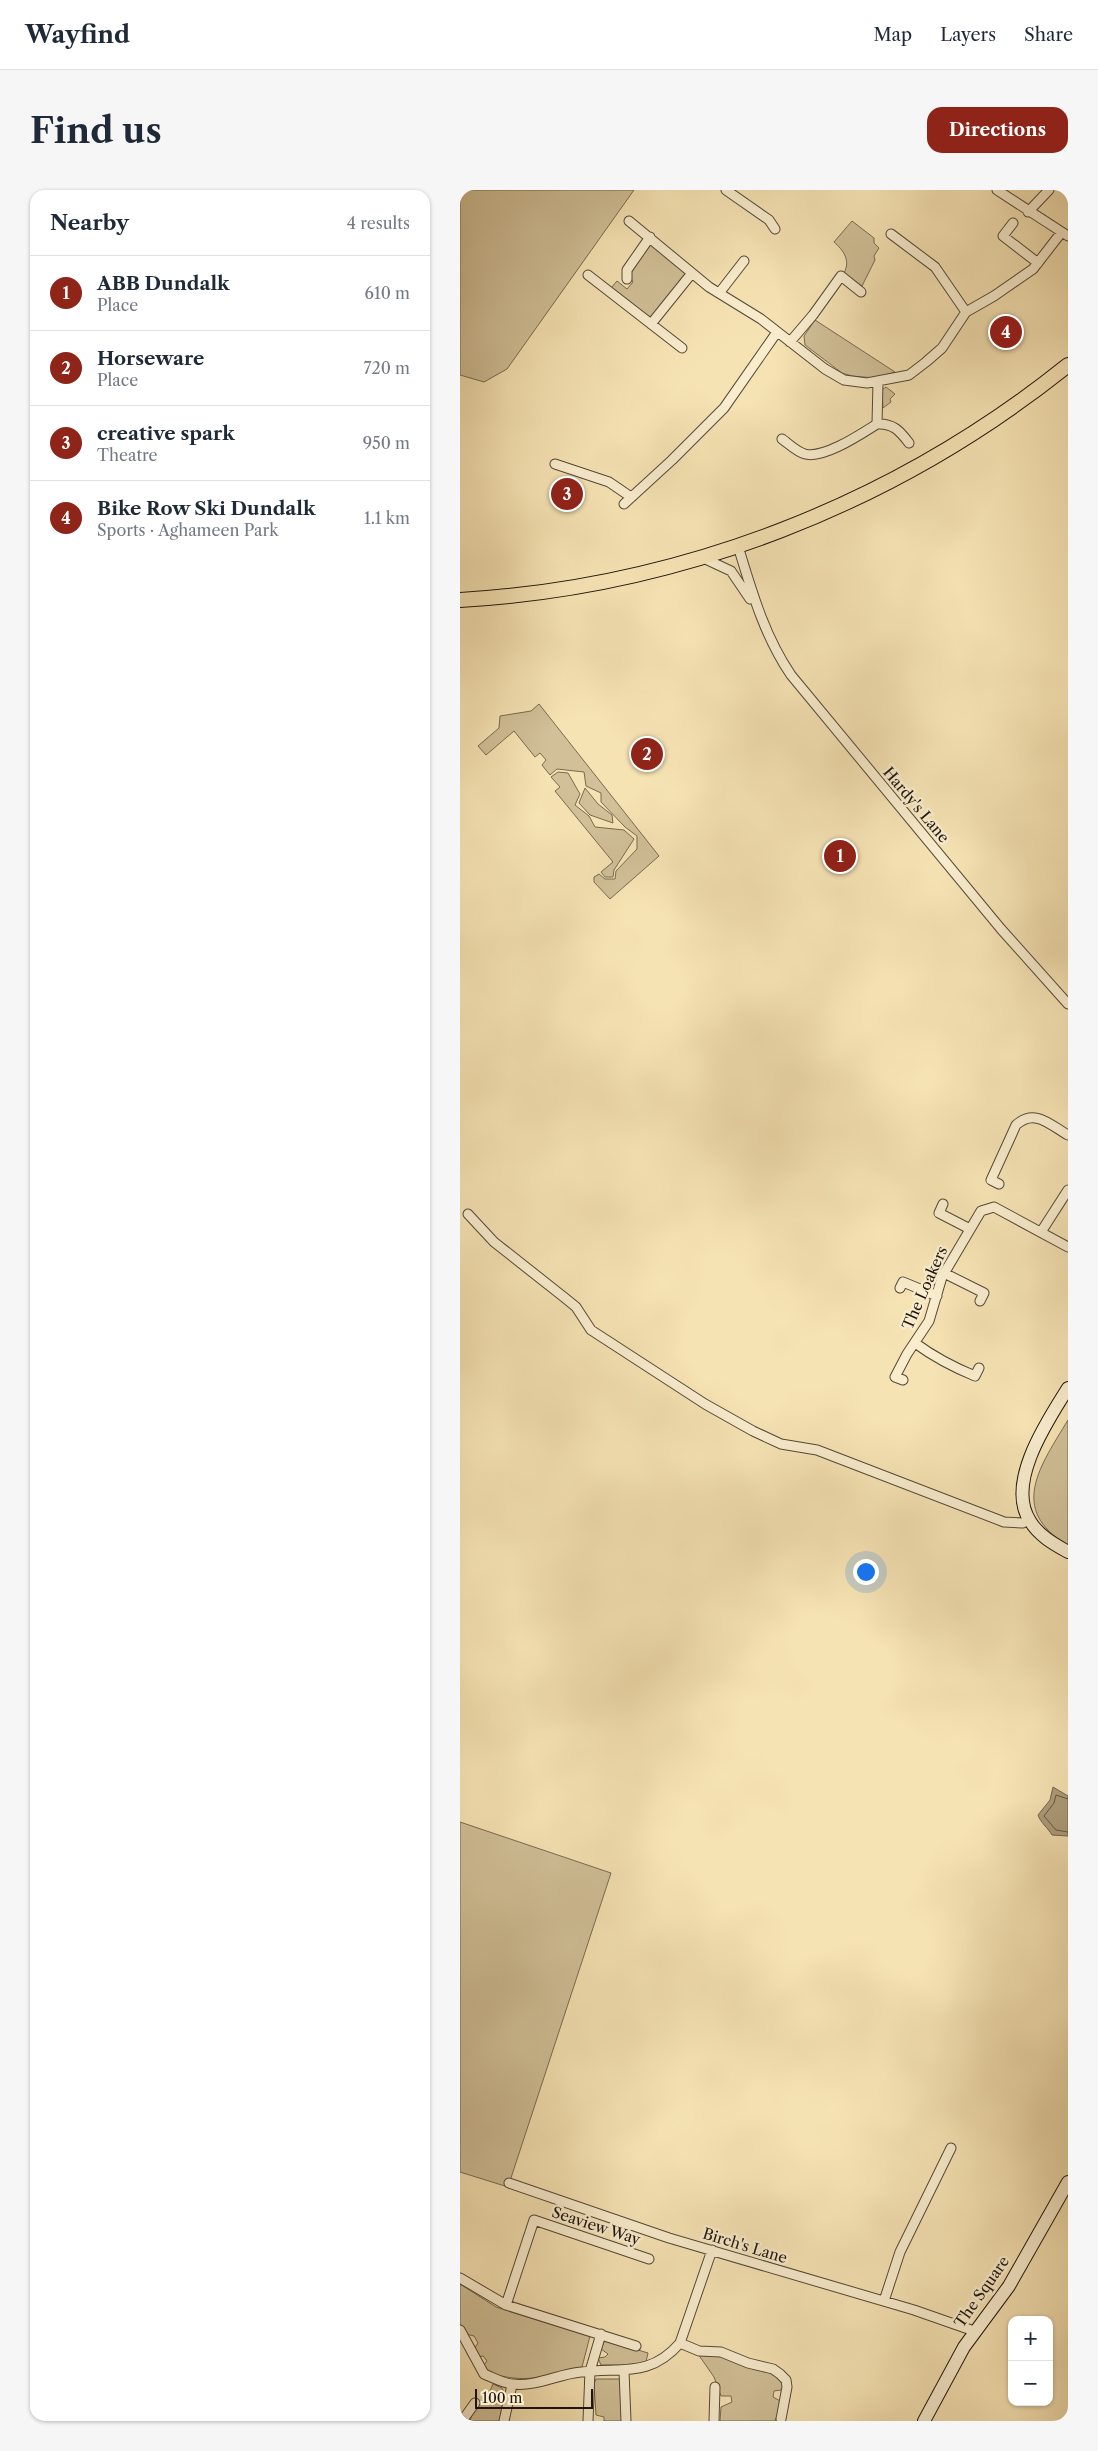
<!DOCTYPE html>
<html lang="en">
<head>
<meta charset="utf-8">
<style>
  :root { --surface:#fff; --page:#f6f6f7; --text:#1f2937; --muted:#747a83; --line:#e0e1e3; --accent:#8f2418 }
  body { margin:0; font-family:"Libre Caslon Text",serif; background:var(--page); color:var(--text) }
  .controls { position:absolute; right:15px; bottom:15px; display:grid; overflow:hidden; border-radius:10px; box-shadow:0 1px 4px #0004 }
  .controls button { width:45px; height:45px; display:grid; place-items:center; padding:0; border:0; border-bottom:1px solid var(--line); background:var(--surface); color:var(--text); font:25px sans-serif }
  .scale { position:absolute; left:15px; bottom:12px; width:118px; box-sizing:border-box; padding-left:5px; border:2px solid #1f150d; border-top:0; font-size:14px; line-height:18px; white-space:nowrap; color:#1f150d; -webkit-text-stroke:4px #f9edce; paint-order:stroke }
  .you { position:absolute; left:405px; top:1381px; width:18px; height:18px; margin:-12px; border:4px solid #fff; border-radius:50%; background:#1a73e8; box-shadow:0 0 0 8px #1a73e833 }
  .badge { display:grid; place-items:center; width:32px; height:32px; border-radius:50%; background:var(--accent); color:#fff; font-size:16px; font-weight:700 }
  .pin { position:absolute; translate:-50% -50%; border:2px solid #fff; box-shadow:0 1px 5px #0006 }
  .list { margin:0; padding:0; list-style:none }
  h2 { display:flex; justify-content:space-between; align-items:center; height:65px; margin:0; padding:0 20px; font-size:21px }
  h2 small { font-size:16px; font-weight:400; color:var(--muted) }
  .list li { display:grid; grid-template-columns:32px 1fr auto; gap:15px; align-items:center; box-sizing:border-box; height:75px; padding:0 20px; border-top:1px solid var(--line) }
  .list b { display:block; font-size:19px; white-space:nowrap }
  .list p { margin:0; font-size:16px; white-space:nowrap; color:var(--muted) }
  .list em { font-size:16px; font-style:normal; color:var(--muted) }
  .map { position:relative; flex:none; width:608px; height:2231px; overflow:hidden; border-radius:15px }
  header { display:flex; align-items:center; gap:30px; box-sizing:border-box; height:70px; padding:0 25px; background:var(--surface); border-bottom:1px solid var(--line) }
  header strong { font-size:24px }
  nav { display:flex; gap:28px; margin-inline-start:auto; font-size:18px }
  .intro { display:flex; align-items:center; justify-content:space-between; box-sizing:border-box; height:120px; padding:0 30px }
  h1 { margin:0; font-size:35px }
  .button { padding:12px 22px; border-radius:15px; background:var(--accent); color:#fff; font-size:18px; font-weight:700 }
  main { display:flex; gap:30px; padding:0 30px }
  aside { flex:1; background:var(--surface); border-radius:15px; box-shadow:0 1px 4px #0004 }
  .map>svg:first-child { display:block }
  .green { fill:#d1c098; stroke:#786a52 }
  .water { fill:#ad9d7b; stroke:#74674f }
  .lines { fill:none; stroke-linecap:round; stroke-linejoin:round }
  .shore { stroke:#665944; stroke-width:1 }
  .minor-casing { stroke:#554837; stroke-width:11 }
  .secondary-casing { stroke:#1f150d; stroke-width:14 }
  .primary-casing { stroke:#1f150d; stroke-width:16 }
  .minor { stroke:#f9edce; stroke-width:9 }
  .secondary { stroke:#f9edce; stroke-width:12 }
  .primary { stroke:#f6e3b4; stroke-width:14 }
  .labels { text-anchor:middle; stroke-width:5; stroke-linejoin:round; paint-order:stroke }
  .street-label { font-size:15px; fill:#1f150d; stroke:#f9edce }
</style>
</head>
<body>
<header>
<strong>Wayfind</strong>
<nav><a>Map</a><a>Layers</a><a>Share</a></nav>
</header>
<div class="intro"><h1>Find us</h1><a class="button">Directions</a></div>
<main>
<aside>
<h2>Nearby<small>4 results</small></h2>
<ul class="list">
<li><span class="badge">1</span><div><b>ABB Dundalk</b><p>Place</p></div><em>610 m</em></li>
<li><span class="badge">2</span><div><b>Horseware</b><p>Place</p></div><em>720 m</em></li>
<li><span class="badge">3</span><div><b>creative spark</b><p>Theatre</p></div><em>950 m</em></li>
<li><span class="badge">4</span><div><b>Bike Row Ski Dundalk</b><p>Sports · Aghameen Park</p></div><em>1.1 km</em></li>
</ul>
</aside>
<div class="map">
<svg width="608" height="2231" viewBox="0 0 608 2231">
  <rect width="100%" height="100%" fill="#f6e3b4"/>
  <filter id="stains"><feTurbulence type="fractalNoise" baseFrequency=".004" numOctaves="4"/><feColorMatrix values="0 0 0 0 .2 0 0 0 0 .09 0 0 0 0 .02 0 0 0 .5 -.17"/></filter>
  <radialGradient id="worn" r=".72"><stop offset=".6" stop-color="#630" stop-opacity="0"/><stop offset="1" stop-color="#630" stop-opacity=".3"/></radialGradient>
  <path class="green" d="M0 0H174L47 179 24 192 0 185Z
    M392 31 414 48V53L419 58 414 66 415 70 402 96 384 83C391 70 383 60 374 52Z
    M193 52 228 82 189 129 151 98 157 91 167 99 173 92C165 79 185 62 193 52Z
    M355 130 435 182 415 188 392 186 382 183 345 155 344 146Z
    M426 197 435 204 430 209 431 212 423 218 422 200Z
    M79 514 199 666 150 709 134 692V687L139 684 145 689H155L156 681 177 659V646L165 637 141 612V603L126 596 124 582 97 579 90 585 82 575 86 570 80 563 75 567 54 541 26 565 18 556 39 538 40 526 71 521Z
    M98 582 108 583 120 604 115 615 129 626 135 637 164 640 174 649 154 680 153 687H145L141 682 153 672 95 601 100 597 91 587Z
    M125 598 138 614 152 625 153 633 130 625 119 613Z
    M608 1230V1355C547 1320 581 1275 608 1230Z
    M0 1632 151 1683 48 1997 0 1982Z
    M0 2094 36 2117 130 2146 122 2177C85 2186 65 2195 28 2182L24 2175 27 2171 23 2166 18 2167 14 2159 18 2153 14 2146 6 2144 0 2134Z
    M145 2150 188 2163 186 2172 182 2175H141L138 2168 145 2167 148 2164 141 2159Z
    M251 2163 319 2186 324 2196 321 2200 314 2201 313 2207 322 2212 319 2229 316 2228 315 2231H260L261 2217 272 2212 271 2206H261L254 2187 238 2164Z
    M136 2189H162L164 2231H144V2227L136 2225 134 2194Z
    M33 2194 42 2198 44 2202 40 2231H10C12 2218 27 2211 33 2194Z"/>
  <path class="water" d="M593 1597 608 1606V1646L592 1645C588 1638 580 1632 578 1625L590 1610Z"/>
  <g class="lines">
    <path class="shore" d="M608 1609 596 1605 594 1613 584 1626 596 1640 608 1642"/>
    <g class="minor-casing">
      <path id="minor" d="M266 0 309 30 315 39
        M537 0 608 46
        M568 22 589 0
        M169 31 249 97 301 129 365 179 384 190 407 193 449 185 466 172 482 158 506 122 534 106 573 79 601 43
        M553 33 543 46 578 73
        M431 44 475 77 506 122
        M128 85 222 158
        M167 89V80L190 47
        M260 102 284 71
        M191 134 232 83
        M330 152 353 125 381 86 401 102
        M417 234C433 233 440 241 449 253
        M322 249C329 254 337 262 345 264 364 269 401 244 417 234L418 192
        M95 274 149 292 171 307
        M164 314 212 270 264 218 317 142
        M278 356C292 402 304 445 331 485L541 739 608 814
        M241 367 271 381 290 409
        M539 994 531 990 556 935C575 918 590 935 608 945
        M483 1014 479 1023 510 1039
        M8 1024 34 1052 105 1108 116 1117 131 1140 245 1214 293 1241 321 1254 357 1260 544 1332 563 1333 568 1330
        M581 1042 608 1000
        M484 1083 524 1103 520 1111
        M440 1098 443 1092 477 1106
        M455 1153C474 1167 493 1177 515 1186L519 1178
        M443 1190 435 1187 447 1164 469 1131 482 1087 521 1021 534 1017 608 1057
        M49 1993 209 2048 454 2120 514 2141
        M0 2088 46 2115 176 2156
        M424 2111 440 2062 491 1958
        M46 2115 74 2030 189 2069
        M0 2140 24 2184C32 2187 44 2194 53 2194 76 2197 98 2184 121 2182 161 2177 190 2188 220 2153L252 2060
        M220 2153 239 2161 261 2162 288 2173 313 2179 320 2184 326 2190 327 2197 321 2229
        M164 2181 166 2231
        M2 2231 15 2213
        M44 2231 52 2195
        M128 2231 130 2181 141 2144
        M254 2231 255 2197"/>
    </g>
    <g class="secondary-casing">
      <path id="secondary" d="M608 1198C588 1230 545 1293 570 1331 579 1346 594 1354 608 1362
        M464 2231 504 2157 549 2096 608 1992"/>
    </g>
    <g class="primary-casing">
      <path id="primary" d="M0 410C222 397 435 314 608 175"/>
    </g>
    <use href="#minor" class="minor"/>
    <use href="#secondary" class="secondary"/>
    <use href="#primary" class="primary"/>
  </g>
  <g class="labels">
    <g class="street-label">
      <text transform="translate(456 615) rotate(50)" y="5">Hardy's Lane</text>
      <text transform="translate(465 1098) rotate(-66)" y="5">The Loakers</text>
      <text transform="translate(136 2036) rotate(18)" y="5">Seaview Way</text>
      <text transform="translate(285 2056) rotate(17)" y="5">Birch's Lane</text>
      <text transform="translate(522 2102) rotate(-55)" y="5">The Square</text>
    </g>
  </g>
  <rect width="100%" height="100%" filter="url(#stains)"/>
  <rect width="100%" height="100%" fill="url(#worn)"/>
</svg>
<div class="controls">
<button>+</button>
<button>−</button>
</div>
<div class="scale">100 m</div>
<div class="you"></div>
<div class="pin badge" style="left:380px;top:666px">1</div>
<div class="pin badge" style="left:187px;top:564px">2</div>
<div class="pin badge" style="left:107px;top:304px">3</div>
<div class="pin badge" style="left:546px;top:142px">4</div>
</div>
</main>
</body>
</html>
